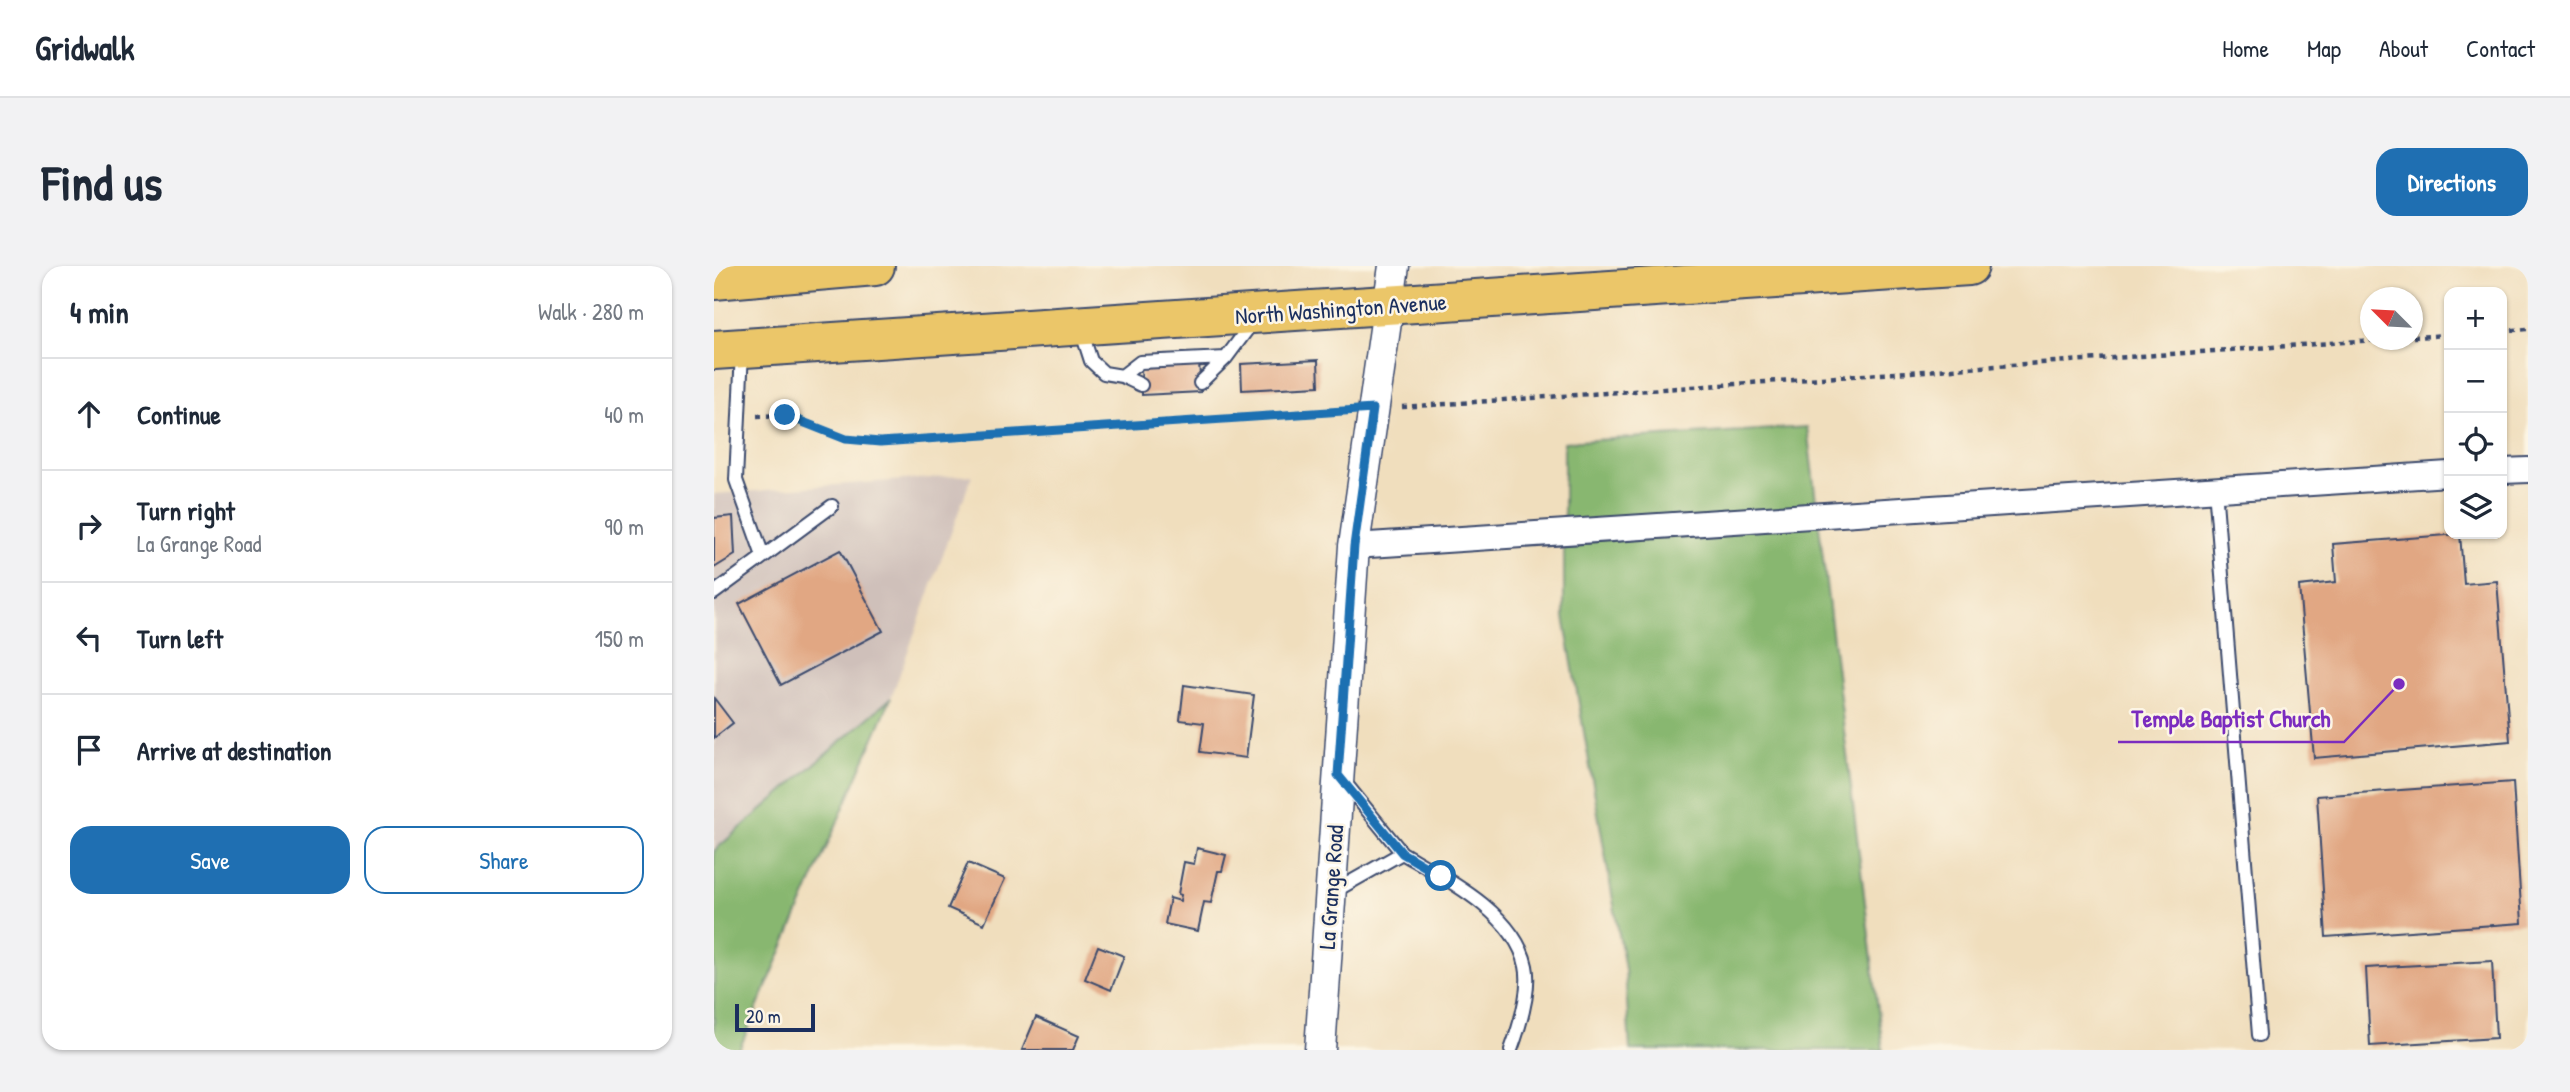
<!DOCTYPE html>
<html lang="en">
<head>
<meta charset="utf-8">
<style>
  :root { --surface:#fff; --page:#f2f2f3; --text:#1f2937; --muted:#747a83; --line:#e0e1e3; --accent:#1f6fb2 }
  body { margin:0; font-family:"Patrick Hand",sans-serif; background:var(--page); color:var(--text) }
  .controls { position:absolute; right:21px; top:21px; display:grid; overflow:hidden; border-radius:14px; box-shadow:0 2px 5px #0004 }
  .controls button { width:63px; height:63px; display:grid; place-items:center; padding:0; border:0; border-bottom:2px solid var(--line); background:var(--surface); color:var(--text); font:35px sans-serif }
  .compass { position:absolute; left:1646px; top:21px; width:63px; height:63px; border-radius:50%; background:var(--surface); box-shadow:0 2px 5px #0004; rotate:294deg }
  .scale { position:absolute; left:21px; bottom:18px; width:80px; box-sizing:border-box; padding-left:7px; border:4px solid #1b2f5e; border-top:0; font-size:19px; line-height:24px; white-space:nowrap; color:#1b2f5e; -webkit-text-stroke:5px #fcf5e5; paint-order:stroke }
  .stop { position:absolute; width:21px; height:21px; margin:-16px; border:5px solid #1f6fb2; border-radius:50%; background:#fff }
  .stop.end { background:#1f6fb2; border-color:#fff; box-shadow:0 2px 7px #0008 }
  .list { margin:0; padding:0; list-style:none }
  h2 { display:flex; justify-content:space-between; align-items:center; height:91px; margin:0; padding:0 28px; font-size:30px }
  h2 small { font-size:23px; font-weight:400; color:var(--muted) }
  .list li { display:grid; grid-template-columns:46px 1fr auto; gap:21px; align-items:center; box-sizing:border-box; height:112px; padding:0 28px; border-top:2px solid var(--line) }
  .list b { display:block; font-size:26px; white-space:nowrap }
  .list p { margin:0; font-size:23px; white-space:nowrap; color:var(--muted) }
  .list em { font-size:23px; font-style:normal; color:var(--muted) }
  .actions { display:flex; gap:14px; padding:21px 28px }
  .actions a { flex:1; padding:16px 0; border:2px solid var(--accent); border-radius:21px; text-align:center; font-size:24px; color:var(--accent) }
  .actions .main { background:var(--accent); color:#fff }
  .icon { flex:none; width:38px; height:38px; fill:none; stroke:currentColor; stroke-width:2; stroke-linecap:round; stroke-linejoin:round }
  .map { position:relative; flex:none; width:1814px; height:784px; overflow:hidden; border-radius:21px }
  header { display:flex; align-items:center; gap:42px; box-sizing:border-box; height:98px; padding:0 35px; background:var(--surface); border-bottom:2px solid var(--line) }
  header strong { font-size:33px }
  nav { display:flex; gap:38px; margin-inline-start:auto; font-size:24px }
  .intro { display:flex; align-items:center; justify-content:space-between; box-sizing:border-box; height:168px; padding:0 42px }
  h1 { margin:0; font-size:49px }
  .button { padding:18px 32px; border-radius:21px; background:var(--accent); color:#fff; font-size:24px; font-weight:700 }
  main { display:flex; gap:42px; padding:0 42px }
  aside { flex:1; background:var(--surface); border-radius:21px; box-shadow:0 2px 5px #0004 }
  .map>svg:first-child { display:block }
  .industrial { fill:#cfc0ba }
  .forest { fill:#88b770; stroke:#527367; stroke-width:2 }
  .building { fill:#e1a783 }
  .lines { fill:none; stroke-linecap:round; stroke-linejoin:round }
  .service-casing { stroke:#3b496c; stroke-width:16 }
  .minor-casing { stroke:#3b496c; stroke-width:28 }
  .tertiary-casing { stroke:#3b496c; stroke-width:33 }
  .primary-casing { stroke:#3b496c; stroke-width:42 }
  .path { stroke:#3b496c; stroke-width:4.5; stroke-dasharray:5 5; stroke-linecap:butt }
  .service { stroke:#fff; stroke-width:12 }
  .minor { stroke:#fff; stroke-width:24 }
  .tertiary { stroke:#fff; stroke-width:30 }
  .primary { stroke:#ebc669; stroke-width:38 }
  .route { stroke:#1f6fb2; stroke-width:9 }
  .labels { text-anchor:middle; stroke-width:5; stroke-linejoin:round; paint-order:stroke }
  .street-label { font-size:23px; fill:#1b2f5e; stroke:#fcf5e5 }
  .leader { fill:none; stroke:#7b2cbf; stroke-width:2.5 }
  .callout-dot { fill:#7b2cbf; stroke:#fcf5e5; stroke-width:2.5 }
  .callout-label { font-size:24px; text-anchor:middle; font-weight:bold; fill:#7b2cbf; stroke:#fcf5e5; stroke-width:5; stroke-linejoin:round; paint-order:stroke }
</style>
</head>
<body>
<header>
<strong>Gridwalk</strong>
<nav><a>Home</a><a>Map</a><a>About</a><a>Contact</a></nav>
</header>
<div class="intro"><h1>Find us</h1><a class="button">Directions</a></div>
<main>
<aside>
<h2>4 min<small>Walk · 280 m</small></h2>
<ul class="list">
<li><svg class="icon" aria-label="ahead" viewBox="0 0 24 24"><path d="M12 20V5M6 11l6-6 6 6"/></svg><div><b>Continue</b></div><em>40 m</em></li>
<li><svg class="icon" aria-label="right" viewBox="0 0 24 24"><path d="M7 20v-9h11M14 6l5 5-5 5"/></svg><div><b>Turn right</b><p>La Grange Road</p></div><em>90 m</em></li>
<li><svg class="icon" aria-label="left" viewBox="0 0 24 24"><path d="M17 20v-9H6M10 6l-5 5 5 5"/></svg><div><b>Turn left</b></div><em>150 m</em></li>
<li><svg class="icon" aria-label="arrive" viewBox="0 0 24 24"><path d="M6 21V4h12l-3 4 3 4H6"/></svg><div><b>Arrive at destination</b></div></li>
</ul>
<div class="actions"><a class="main">Save</a><a>Share</a></div>
</aside>
<div class="map">
<svg width="1814" height="784" viewBox="0 0 1814 784">
  <rect width="100%" height="100%" fill="#fcf5e5"/>
  <filter id="ink" filterUnits="userSpaceOnUse"><feTurbulence type="fractalNoise" baseFrequency=".0143" numOctaves="2"/><feDisplacementMap in="SourceGraphic" scale="14" xChannelSelector="R" yChannelSelector="G"/><feConvolveMatrix kernelMatrix="1 2 1 2 8 2 1 2 1" color-interpolation-filters="sRGB"/></filter>
  <filter id="wash" filterUnits="userSpaceOnUse"><feTurbulence type="fractalNoise" baseFrequency=".00686" numOctaves="4" result="noise"/><feDisplacementMap in="SourceGraphic" scale="28" xChannelSelector="R" yChannelSelector="G"/><feGaussianBlur stdDeviation="1.57" result="paint"/><feColorMatrix in="noise" values="0 0 0 0 0 0 0 0 0 0 0 0 0 0 0 0 0 1.4 0 .05"/><feComposite in="paint" operator="in"/></filter>
  <g filter="url(#wash)">
    <rect width="100%" height="100%" fill="#f0debd"/>
    <path class="industrial" d="M258 209 177 432 0 585V228Z"/>
    <path class="forest" d="M1093 161 1169 784H916L911 703 850 351V176Z
      M177 432 25 784H0V585Z"/>
    <g id="blocks">
      <path class="building" d="M604 94 605 120 528 124 527 98Z
        M485 96 487 126 428 129 427 100Z
        M19 250 21 289 0 302V252Z
        M1746 268 1750 318 1783 315 1796 475 1600 492 1585 320 1622 316 1619 278Z
        M126 284 169 365 67 419 25 338Z
        M470 419 540 429 532 492 486 486 490 457 466 454Z
        M0 432 19 457 0 472Z
        M1799 516 1808 657 1612 671 1603 530Z
        M483 582 512 589 508 605H504L497 637 490 636 484 665 451 658 456 632 466 635 467 629 464 628 470 596 480 598Z
        M254 597 291 613 270 658 234 642Z
        M384 680 410 690 397 724 371 713Z
        M1778 695 1782 772 1656 780 1652 702Z
        M322 751 365 770 359 784H308Z"/>
    </g>
  </g>
  <g filter="url(#ink)">
    <use href="#blocks" fill-opacity="0" stroke="#3b496c" stroke-width="2"/>
    <g class="lines">
      <g class="service-casing">
        <path id="service" d="M367 64 377 95 390 107 408 110 427 119
          M28 85 22 214 49 290
          M408 110 426 96 512 92
          M486 117 512 92 538 57
          M1501 222 1545 769
          M0 327 118 240
          M688 587C731 612 801 647 812 700 817 723 805 762 797 784
          M619 626 688 587 628 513"/>
      </g>
      <g class="minor-casing">
        <path id="minor" d="M1788 205 1814 204
          M640 280 1735 208"/>
      </g>
      <g class="tertiary-casing">
        <path id="tertiary" d="M606 784 640 280 680 0"/>
      </g>
      <g class="primary-casing">
        <path id="primary" d="M0 14 161 0
          M0 84 1255 0"/>
      </g>
      <path class="path" d="M1788 65 1814 63
        M1699 71 1735 69
        M688 141 1660 74
        M43 150 71 149 132 173 166 176 634 144"/>
      <use href="#service" class="service"/>
      <use href="#minor" class="minor"/>
      <use href="#tertiary" class="tertiary"/>
      <use href="#primary" class="primary"/>
    </g>
  </g>
  <g class="lines" filter="url(#ink)">
    <path class="route" d="M71 149 132 173 166 176 659 143 640 280 624 509 688 587 727 610"/>
  </g>
  <g class="labels">
    <g class="street-label">
      <text transform="translate(627 43) rotate(-4)" y="8">North Washington Avenue</text>
      <text transform="translate(617 621) rotate(-86)" y="8">La Grange Road</text>
    </g>
  </g>
  <path class="leader" d="M1685 418L1630 476H1404"/>
  <circle class="callout-dot" cx="1685" cy="418" r="7"/>
  <g class="callout-label">
    <text x="1517" y="461">Temple Baptist Church</text>
  </g>
</svg>
<div class="controls">
<button>+</button>
<button>−</button>
<button><svg class="icon" aria-label="locate" viewBox="0 0 24 24"><circle cx="12" cy="12" r="6"/><path d="M12 2v4M12 18v4M2 12h4M18 12h4"/></svg></button>
<button><svg class="icon" aria-label="layers" viewBox="0 0 24 24"><path d="M12 4l9 5-9 5-9-5zM3 14l9 5 9-5"/></svg></button>
</div>
<svg class="compass" viewBox="-18 -18 36 36"><path d="M0-13l5 13h-10z" fill="#e53935"/><path d="M0 13l5-13h-10z" fill="#747a83"/></svg>
<div class="scale">20 m</div>
<div class="stop" style="left:727px;top:610px"></div>
<div class="stop end" style="left:71px;top:149px"></div>
</div>
</main>
</body>
</html>
